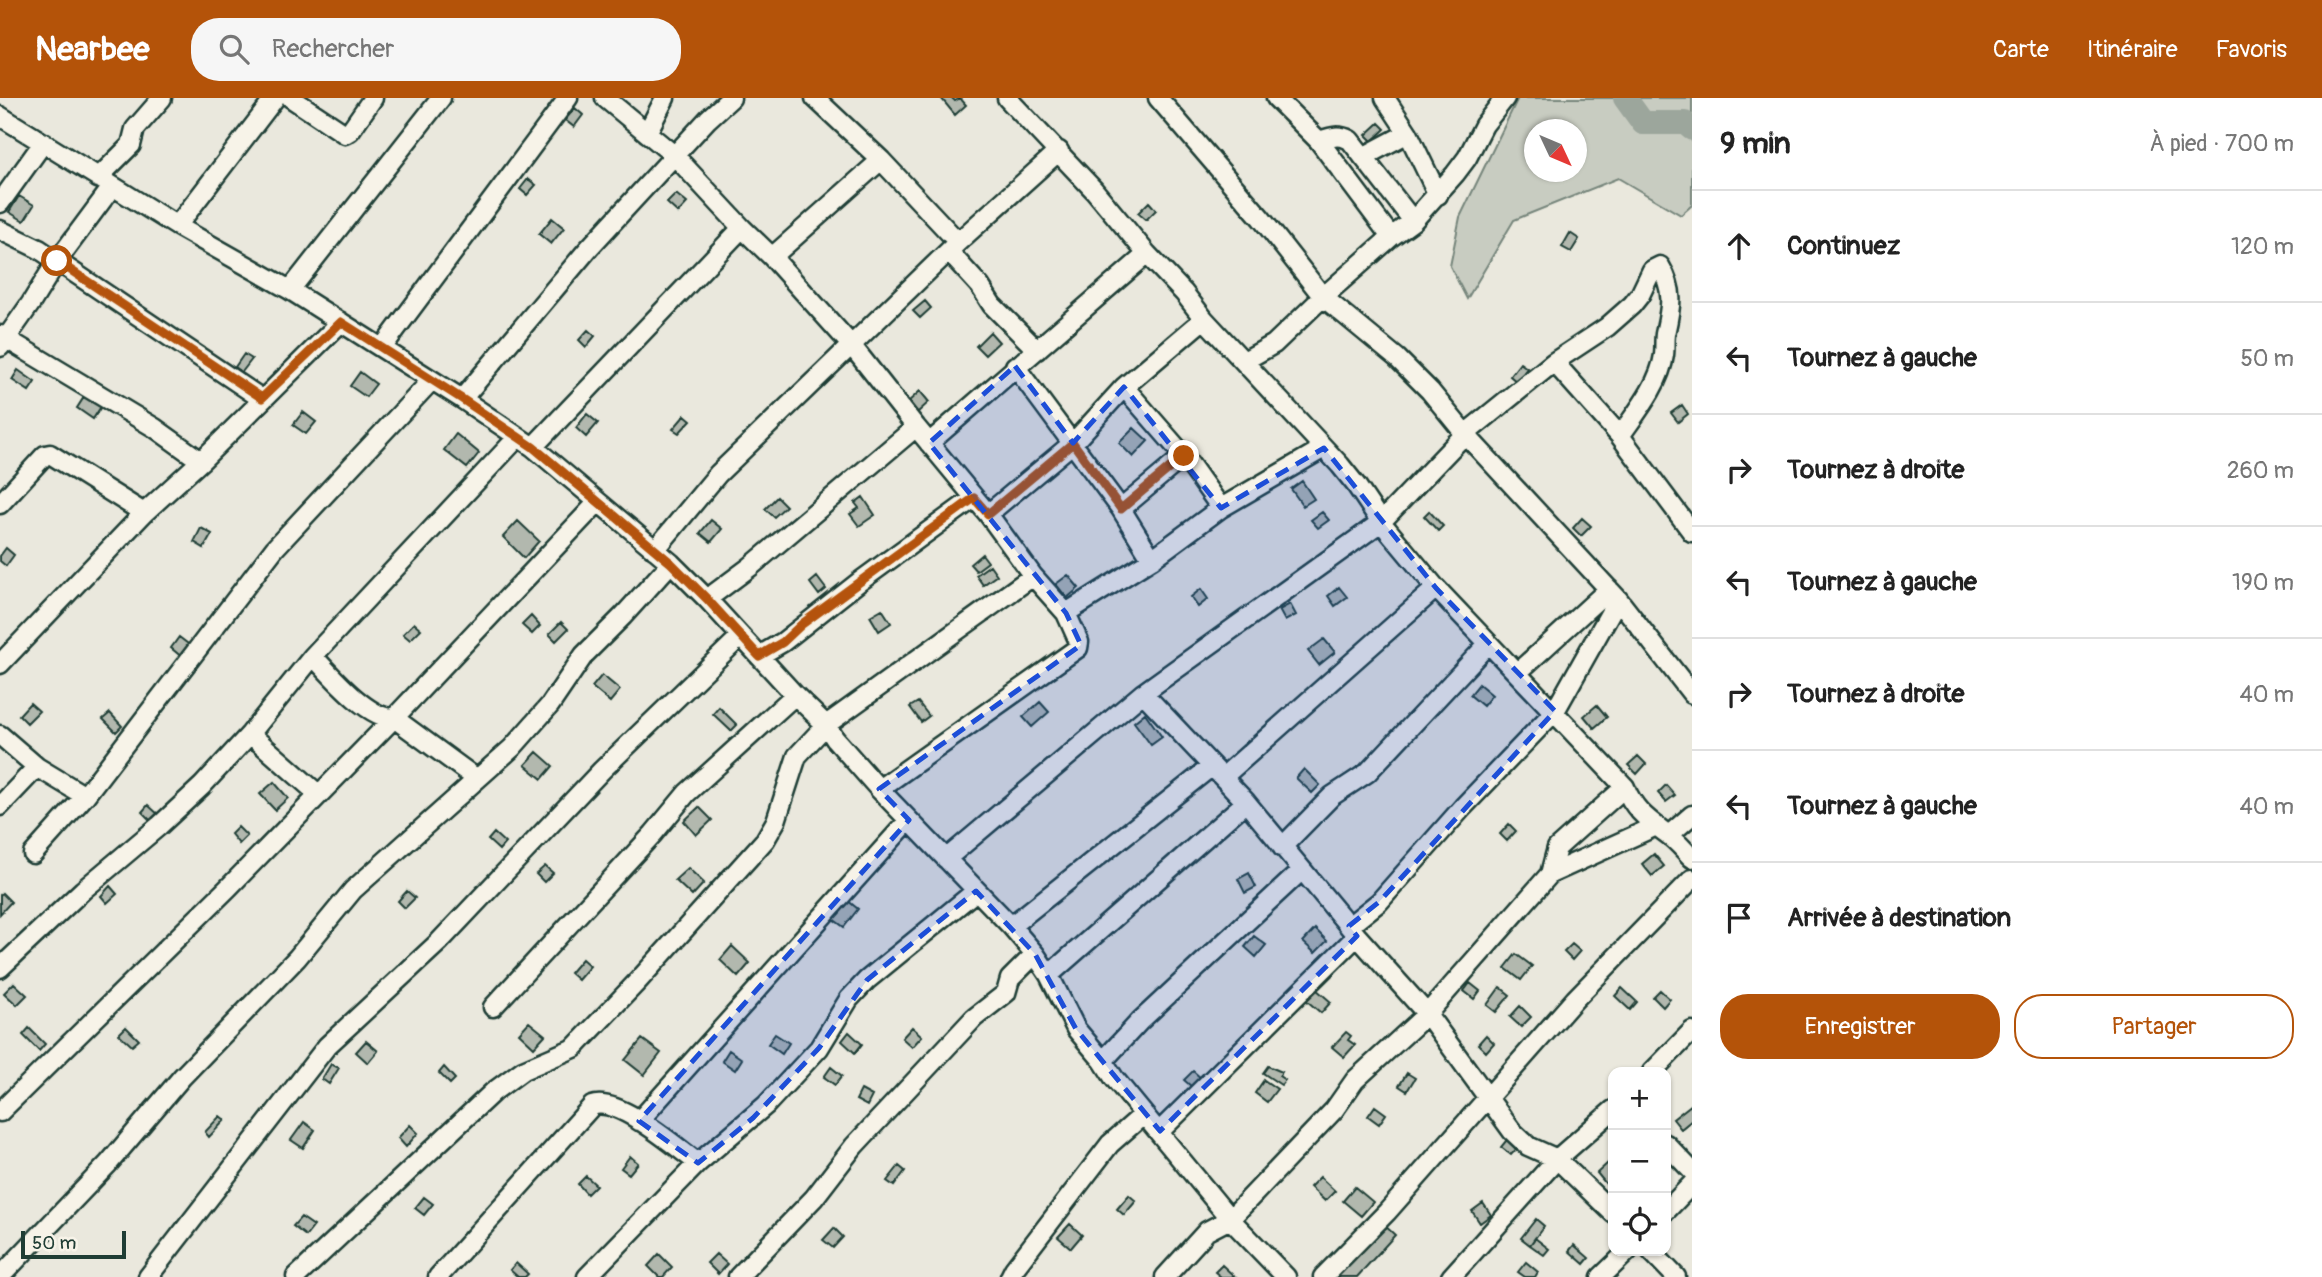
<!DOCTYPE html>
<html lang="fr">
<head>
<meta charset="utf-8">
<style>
  :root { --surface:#fff; --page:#f6f6f6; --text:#222; --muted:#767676; --line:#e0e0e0; --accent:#b45309 }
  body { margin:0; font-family:Pangolin,sans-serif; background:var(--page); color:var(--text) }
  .controls { position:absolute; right:21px; bottom:21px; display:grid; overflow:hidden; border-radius:14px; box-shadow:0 2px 5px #0004 }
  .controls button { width:63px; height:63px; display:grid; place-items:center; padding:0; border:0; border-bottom:2px solid var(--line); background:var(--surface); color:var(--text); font:35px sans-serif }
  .compass { position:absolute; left:1524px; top:21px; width:63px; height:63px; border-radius:50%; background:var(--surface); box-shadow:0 2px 5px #0004; rotate:134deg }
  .scale { position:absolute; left:21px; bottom:18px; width:105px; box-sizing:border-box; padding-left:7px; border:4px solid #1f3d34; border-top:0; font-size:19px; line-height:24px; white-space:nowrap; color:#1f3d34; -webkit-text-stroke:5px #f7f3e8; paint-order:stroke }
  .stop { position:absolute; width:21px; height:21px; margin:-16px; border:5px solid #b45309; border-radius:50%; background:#fff }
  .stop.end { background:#b45309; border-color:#fff; box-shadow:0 2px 7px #0008 }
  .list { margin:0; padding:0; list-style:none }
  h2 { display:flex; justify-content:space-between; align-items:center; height:91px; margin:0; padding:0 28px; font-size:30px }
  h2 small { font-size:23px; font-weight:400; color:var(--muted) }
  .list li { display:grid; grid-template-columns:46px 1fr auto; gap:21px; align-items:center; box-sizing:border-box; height:112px; padding:0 28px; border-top:2px solid var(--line) }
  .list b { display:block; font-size:26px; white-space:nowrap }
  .list em { font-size:23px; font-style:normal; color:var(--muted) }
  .actions { display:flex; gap:14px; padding:21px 28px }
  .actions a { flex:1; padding:16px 0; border:2px solid var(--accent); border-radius:28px; text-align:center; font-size:24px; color:var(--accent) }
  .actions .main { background:var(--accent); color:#fff }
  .icon { flex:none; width:38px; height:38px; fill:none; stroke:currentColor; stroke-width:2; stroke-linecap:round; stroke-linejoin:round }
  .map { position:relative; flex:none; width:1692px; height:1179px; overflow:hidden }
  header { display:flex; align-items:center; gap:42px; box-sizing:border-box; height:98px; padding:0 35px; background:var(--accent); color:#fff }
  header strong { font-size:33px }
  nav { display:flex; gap:38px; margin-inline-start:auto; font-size:24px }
  .search { width:490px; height:63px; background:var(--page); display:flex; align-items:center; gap:18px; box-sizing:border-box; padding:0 24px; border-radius:28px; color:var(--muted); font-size:26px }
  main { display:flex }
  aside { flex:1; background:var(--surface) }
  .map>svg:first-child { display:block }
  .green { fill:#c8ccc1; stroke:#74847a; stroke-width:2; fill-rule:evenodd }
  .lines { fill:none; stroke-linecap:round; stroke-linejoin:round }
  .river { stroke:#9ca69c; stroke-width:24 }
  .building { fill:#b2b8ae; stroke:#1f3d34; stroke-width:2 }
  .minor-casing { stroke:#1f3d34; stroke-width:23 }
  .minor { stroke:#f7f3e8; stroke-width:18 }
  .route { stroke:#b45309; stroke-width:9 }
  .marked { fill:#1d4ed8; fill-opacity:0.2; stroke:#1d4ed8; stroke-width:5; stroke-dasharray:14 9; stroke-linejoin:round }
</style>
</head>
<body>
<header>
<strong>Nearbee</strong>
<div class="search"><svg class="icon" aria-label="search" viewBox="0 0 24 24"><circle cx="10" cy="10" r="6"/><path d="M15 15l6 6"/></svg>Rechercher</div>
<nav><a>Carte</a><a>Itinéraire</a><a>Favoris</a></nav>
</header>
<main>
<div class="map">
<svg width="1692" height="1179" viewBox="0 0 1692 1179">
  <rect width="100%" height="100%" fill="#eae8dd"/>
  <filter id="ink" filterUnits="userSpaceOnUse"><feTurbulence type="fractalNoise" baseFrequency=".0143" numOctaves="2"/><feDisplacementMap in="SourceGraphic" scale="14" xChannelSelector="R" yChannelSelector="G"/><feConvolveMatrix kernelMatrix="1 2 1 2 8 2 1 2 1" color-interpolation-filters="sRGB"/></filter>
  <g filter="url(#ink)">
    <path class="green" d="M1518 0H1692V107L1681 117 1618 80 1514 122 1467 201 1450 168 1460 119ZM1534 32H1576V74H1534Z"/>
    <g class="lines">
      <path class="river" d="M1625 0 1643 25H1685L1692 31"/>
    </g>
    <path class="building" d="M941 0H952L955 3 960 0 966 7 955 17Z
      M575 10 583 17 574 29 565 22Z
      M1379 25 1385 31 1372 43 1366 37Z
      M528 81 536 87 527 97 520 91Z
      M676 96 687 105 678 115 667 105Z
      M19 98 34 107 24 123 9 114Z
      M1149 104 1156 112 1146 122 1138 115Z
      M552 120 564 130 551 146 539 136Z
      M1570 135 1579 141 1571 154 1562 149Z
      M925 203 931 210 920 220 913 213Z
      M588 232 595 238 586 249 579 242Z
      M990 234 999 244 985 257 976 248Z
      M244 256 252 261 242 274 235 269Z
      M1520 265 1527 270 1517 284 1510 278Z
      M18 272 35 284 29 293 12 282Z
      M360 274 376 286 366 299 350 288Z
      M920 293 929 304 917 315 908 304Z
      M86 296 102 307 93 321 77 310Z
      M1682 307 1688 316 1678 324 1671 315Z
      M303 314 316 324 306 336 293 327Z
      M587 316 598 325 586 339 576 330Z
      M685 317 691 322 679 335 673 331Z
      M1134 330 1148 343 1133 359 1119 345Z
      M456 336 479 355 467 370 444 352Z
      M1302 383 1314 401 1303 408 1291 391Z
      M777 399 786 408 774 419 765 411Z
      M863 399 875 417 859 428 850 416 859 410 855 405Z
      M1429 413 1443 428 1438 433 1424 418Z
      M1322 414 1329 422 1318 430 1311 422Z
      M1582 420 1591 428 1581 438 1573 430Z
      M711 422 722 431 711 444 700 435Z
      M518 423 539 443 524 460 503 439Z
      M201 430 212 436 204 450 194 444Z
      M6 450 14 457 6 468 0 463V458Z
      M982 456 988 464 976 473 970 466Z
      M990 467 997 477 983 487 976 477Z
      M1068 477 1079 490 1067 500 1056 486Z
      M817 479 826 491 819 497 810 485Z
      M1339 489 1347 499 1335 508 1328 498Z
      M1201 491 1208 501 1198 509 1191 499Z
      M1290 506 1296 517 1285 523 1279 512Z
      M882 511 891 525 879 533 870 518Z
      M531 518 540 528 532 536 522 527Z
      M561 524 568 531 556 543 549 536Z
      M414 525 421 531 410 542 403 536Z
      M179 539 192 549 183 560 171 550Z
      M1324 541 1335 554 1319 567 1308 553Z
      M602 577 620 592 610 604 592 589Z
      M1479 586 1492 597 1483 608 1470 597Z
      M918 604 929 618 921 624 910 609Z
      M1040 604 1049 614 1032 629 1023 619Z
      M30 605 39 613 27 625 19 617Z
      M1597 607 1607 619 1594 630 1584 618Z
      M719 609 737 627 731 633 713 616Z
      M110 615 122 628 116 634 103 621Z
      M1145 615 1162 639 1151 647 1134 624Z
      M537 654 553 668 542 681 525 667Z
      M1638 658 1646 666 1637 676 1628 667Z
      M1304 671 1320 687 1312 695 1296 680Z
      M274 684 288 700 275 712 260 696Z
      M1666 687 1675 697 1666 704 1658 695Z
      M148 707 159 717 152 724 142 714Z
      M699 709 712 722 696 737 684 723Z
      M1509 726 1516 733 1507 743 1500 736Z
      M238 729 247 738 239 746 231 736Z
      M494 735 505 745 499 752 488 742Z
      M1654 756 1664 768 1652 778 1642 766Z
      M545 768 553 775 544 784 536 776Z
      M688 770 704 785 692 798 675 782Z
      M1249 775 1256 789 1245 795 1238 781Z
      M110 788 117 796 107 805 101 798Z
      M407 793 415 800 405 810 398 803Z
      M2 795 11 804 0 816V797Z
      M847 802 858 811 844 829 833 821Z
      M1315 831 1327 843 1315 855 1303 844Z
      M1254 838 1266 847 1256 859 1245 849Z
      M1572 846 1580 853 1572 862 1564 854Z
      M732 848 750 865 738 879 720 862Z
      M1516 856 1532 868 1521 882 1505 870Z
      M582 861 590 868 578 882 570 875Z
      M14 885 27 897 17 907 4 895Z
      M1470 885 1480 893 1474 901 1464 893Z
      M1500 889 1510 897 1496 914 1487 907Z
      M1622 890 1637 904 1630 912 1615 898Z
      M1316 891 1331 904 1321 915 1306 902Z
      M1660 892 1670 901 1663 909 1653 899Z
      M1520 908 1531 919 1521 929 1510 919Z
      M529 924 545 937 534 949 519 935Z
      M126 929 139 942 132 948 119 936Z
      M912 929 922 938 912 949 902 940Z
      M29 930 45 946 39 953 23 937Z
      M849 934 862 946 855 955 842 943Z
      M1346 934 1351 938 1348 942 1355 947 1344 959 1332 949Z
      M775 936 789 945 782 956 768 946Z
      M1486 937 1494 945 1486 954 1478 946Z
      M642 941 661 955 644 977 625 962Z
      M366 943 378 953 368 965 356 954Z
      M729 952 742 961 735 972 722 963Z
      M331 966 339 970 329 986 322 981Z
      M1268 968 1282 974 1279 978 1285 982 1281 987 1263 975Z
      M444 969 455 981 450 986 439 975Z
      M831 969 842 978 835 987 824 979Z
      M1193 973 1202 981 1193 990 1184 982Z
      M1407 975 1415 980 1407 993 1399 988Z
      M1264 982 1277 991 1267 1004 1255 995Z
      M861 992 872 998 867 1008 856 1002Z
      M1692 1006V1022L1681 1031 1673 1021Z
      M1375 1008 1386 1016 1379 1026 1368 1018Z
      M220 1018 225 1022 209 1039 205 1034Z
      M304 1024 315 1032 303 1050 291 1042Z
      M410 1027 418 1035 406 1049 398 1040Z
      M1510 1038 1520 1047 1511 1057 1501 1049Z
      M630 1058 638 1065 629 1076 621 1070Z
      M1608 1065 1613 1071V1079L1606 1086 1597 1075Z
      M899 1068 905 1073 894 1088 887 1083Z
      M586 1078 596 1087 587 1096 578 1086Z
      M1320 1079 1335 1093 1325 1103 1310 1089Z
      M1355 1089 1373 1104 1361 1118 1343 1103Z
      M1129 1097 1136 1103 1124 1117 1117 1111Z
      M424 1099 433 1106 424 1117 415 1110Z
      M1483 1105 1491 1117 1480 1125 1472 1113Z
      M301 1119 314 1128 306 1138 293 1128Z
      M1536 1121 1544 1128 1530 1147 1521 1140Z
      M1070 1126 1082 1137 1071 1150 1058 1139Z
      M1383 1126 1395 1137 1357 1179H1334Z
      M834 1130 843 1139 833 1150 823 1142Z
      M1535 1140 1549 1151 1544 1157 1530 1147Z
      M1574 1147 1589 1160 1584 1166 1569 1153Z
      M659 1156 672 1169 663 1179H659L648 1168Z
      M716 1156 727 1166 718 1176 707 1165Z
      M1526 1164 1538 1174 1535 1179H1525L1518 1174Z
      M516 1165 528 1176 525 1179H518L510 1172Z
      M1222 1167 1235 1179H1221L1215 1174Z"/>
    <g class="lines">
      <g class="minor-casing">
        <path id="minor" d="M291 0 345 36 350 33 373 0
          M605 0 675 58 742 130
          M815 0 881 62 958 144
          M1007 0 1094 92 1147 156 1184 195 1204 221 1340 367 1356 387 1381 424 1436 490 1625 689C1634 713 1649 722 1667 736 1676 742 1684 752 1692 760
          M1158 0 1261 120 1323 199 1397 260 1430 293 1465 336 1618 501 1692 596
          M1276 0 1319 43 1391 139
          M1385 0 1408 35 1438 97
          M0 18 177 128 290 192 462 301 533 349 671 465 707 501 795 597 826 627 835 641 879 691 1011 828 1035 856 1049 877 1076 931 1103 963 1114 980 1230 1121 1286 1179
          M647 35 665 0
          M1319 43C1331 39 1338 36 1350 42L1413 123
          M1363 59 1408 35
          M98 80 131 47 135 31 162 0
          M0 105 43 45
          M177 128 275 0
          M0 132 39 151 262 301
          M949 154 980 188 992 207 1037 252
          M772 159 881 62
          M290 192 441 0
          M0 237 155 330 201 363
          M0 249 31 205 57 163 112 89
          M382 250 568 0
          M1244 263 1274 246 1323 199 1391 139 1413 123 1455 76 1467 60 1484 27 1505 0
          M1554 264 1620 338 1692 434
          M1015 268 1121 411 1152 461
          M1124 289 1184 358 1221 410
          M462 301 589 150 708 21 731 0
          M929 345 1147 156
          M0 406 45 357 50 356 144 415
          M1121 411 1184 358
          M988 416 1073 345 1124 289 1204 221
          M655 452 718 376 958 144 1059 53
          M707 501 750 469 916 329
          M1066 515 1152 461 1221 410 1324 350
          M313 558C330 576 368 621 394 620L477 681
          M759 558 783 544 859 484 974 400
          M0 566 144 415 201 363 341 224
          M1518 574 1609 491
          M1143 595 1246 704 1357 838 1427 916 1512 1033 1528 1048 1557 1061 1613 1115
          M250 636 318 696
          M0 637 37 669 85 698
          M1223 679 1436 490
          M879 691 1078 550 1079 544 1066 515 1033 478
          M0 708 37 669
          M1669 737 1692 717
          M1282 749 1332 698 1367 675 1488 546
          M33 756 85 698 275 450 431 283
          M946 761 1143 595 1381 424 1465 336 1554 264 1607 229 1632 207 1640 197 1652 172 1660 168C1675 193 1671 209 1665 236 1664 243 1665 250 1664 257 1660 286 1636 315 1620 338
          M1550 776 1557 750 1625 689
          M1011 828 1212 668
          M1349 828 1379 804 1463 709 1555 613 1618 501
          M0 870 83 792 159 728 202 688 250 636 313 558 518 339
          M1049 877 1246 704
          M493 909 653 736 687 695 795 597
          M1103 963 1140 923 1302 772
          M1652 974 1692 933
          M0 1014 228 790 394 620 598 404
          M639 1023 909 722
          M1160 1033 1357 838
          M1666 1046 1692 1073
          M1666 1113 1692 1086
          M1651 1153 1676 1179
          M0 1179 108 1066 182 979 297 860 353 792 512 650 550 607 584 557 623 518 671 465
          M148 1179 327 948 439 844 602 672 741 538
          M296 1179 493 994 523 972 574 950 638 883 765 742 776 723 797 658 826 627 1033 478 988 416 916 329 852 248 772 159 742 130 533 349
          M438 1179 592 1008C618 998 676 1049 698 1065
          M587 1179 698 1065 766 1007 819 950 849 901 867 882 976 793
          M738 1179 814 1100 854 1048 974 920 1006 895 1010 881 1035 856
          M1010 1179 1014 1171 1110 1046 1143 1017
          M1165 1179 1207 1133 1230 1121 1334 1012 1355 982 1427 916 1550 776 1654 729
          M1323 1179 1387 1114 1575 901 1692 781
          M1451 1179 1557 1061 1613 1012
          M1601 1179 1628 1153"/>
      </g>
      <use href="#minor" class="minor"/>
    </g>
  </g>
  <g class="lines" filter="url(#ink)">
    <path class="route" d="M57 163 262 300 341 224 462 301 533 349 671 465 707 501 759 558 783 544 802 526 974 400 988 416 1073 345 1121 411 1184 358"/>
  </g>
  <path class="marked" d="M1015 268 1073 345 1124 289 1221 410 1324 350 1436 490 1555 613 1379 804 1349 828 1357 838 1160 1033 1076 931 1035 856 976 793 867 882 819 950 753 1020 698 1065 639 1023 909 722 879 691 1081 547 1066 515 929 345Z"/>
</svg>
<div class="controls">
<button>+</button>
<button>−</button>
<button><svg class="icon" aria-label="locate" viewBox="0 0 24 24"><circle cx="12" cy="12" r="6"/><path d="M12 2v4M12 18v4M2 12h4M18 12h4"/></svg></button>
</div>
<svg class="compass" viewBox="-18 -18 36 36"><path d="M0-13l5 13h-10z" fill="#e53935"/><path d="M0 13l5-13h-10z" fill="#767676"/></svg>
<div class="scale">50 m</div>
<div class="stop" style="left:57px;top:163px"></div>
<div class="stop end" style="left:1184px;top:358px"></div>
</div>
<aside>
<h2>9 min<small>À pied · 700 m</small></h2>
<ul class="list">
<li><svg class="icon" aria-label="ahead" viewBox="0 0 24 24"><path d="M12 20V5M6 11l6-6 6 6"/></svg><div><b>Continuez</b></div><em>120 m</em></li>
<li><svg class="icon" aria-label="left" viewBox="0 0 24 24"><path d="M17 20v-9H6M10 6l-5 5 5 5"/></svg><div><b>Tournez à gauche</b></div><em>50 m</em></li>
<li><svg class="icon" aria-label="right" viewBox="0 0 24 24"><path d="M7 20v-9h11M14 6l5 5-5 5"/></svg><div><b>Tournez à droite</b></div><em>260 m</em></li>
<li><svg class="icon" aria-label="left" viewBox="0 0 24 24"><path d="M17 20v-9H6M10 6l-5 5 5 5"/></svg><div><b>Tournez à gauche</b></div><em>190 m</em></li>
<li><svg class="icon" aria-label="right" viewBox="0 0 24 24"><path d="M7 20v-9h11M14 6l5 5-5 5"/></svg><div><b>Tournez à droite</b></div><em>40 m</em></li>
<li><svg class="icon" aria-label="left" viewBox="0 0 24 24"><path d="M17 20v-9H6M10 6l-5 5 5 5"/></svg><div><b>Tournez à gauche</b></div><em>40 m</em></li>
<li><svg class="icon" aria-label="arrive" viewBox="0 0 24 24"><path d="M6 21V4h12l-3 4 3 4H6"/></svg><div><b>Arrivée à destination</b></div></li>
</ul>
<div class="actions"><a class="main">Enregistrer</a><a>Partager</a></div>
</aside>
</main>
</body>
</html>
